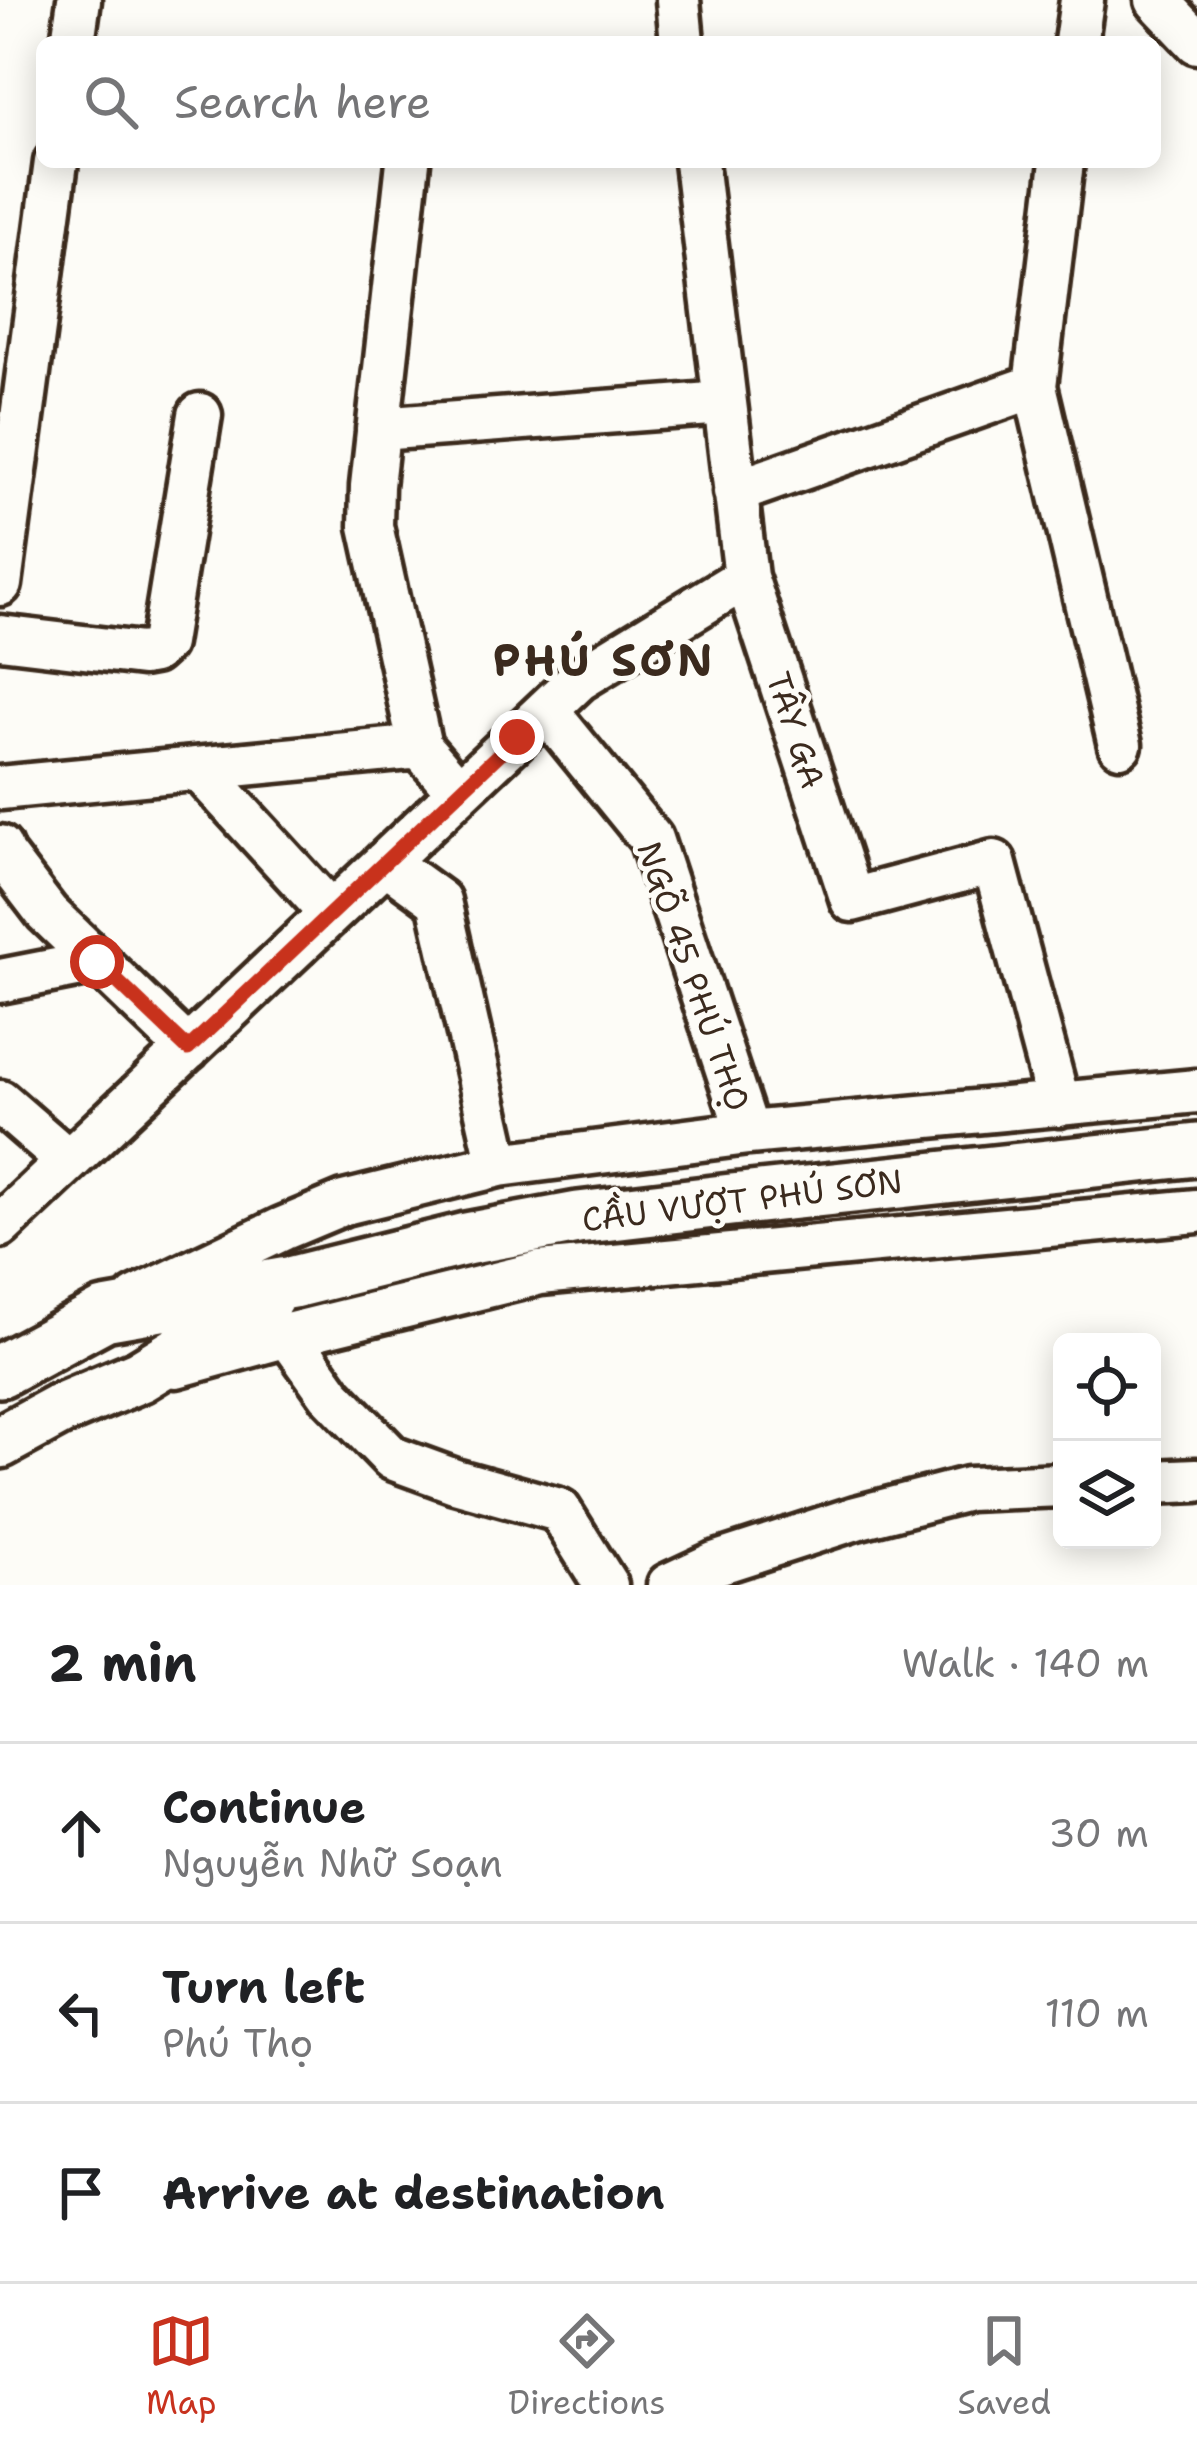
<!DOCTYPE html>
<html lang="en">
<head>
<meta charset="utf-8">
<style>
  :root { --surface:#fff; --page:#f6f6f6; --text:#202124; --muted:#757577; --line:#e0e0e0; --accent:#c8321e }
  body { margin:0; font-family:"Shantell Sans",sans-serif; background:var(--page); color:var(--text) }
  .controls { position:absolute; right:36px; bottom:36px; display:grid; overflow:hidden; border-radius:18px; box-shadow:0 6px 30px #0003 }
  .controls button { width:108px; height:108px; display:grid; place-items:center; padding:0; border:0; border-bottom:3px solid var(--line); background:var(--surface); color:var(--text); font:60px sans-serif }
  .stop { position:absolute; width:36px; height:36px; margin:-27px; border:9px solid #c8321e; border-radius:50%; background:#fff }
  .stop.end { background:#c8321e; border-color:#fff; box-shadow:0 3px 12px #0008 }
  .list { margin:0; padding:0; list-style:none }
  h2 { display:flex; justify-content:space-between; align-items:center; height:156px; margin:0; padding:0 48px; font-size:51px }
  h2 small { font-size:39px; font-weight:400; color:var(--muted) }
  .list li { display:grid; grid-template-columns:78px 1fr auto; gap:36px; align-items:center; box-sizing:border-box; height:180px; padding:0 48px; border-top:3px solid var(--line) }
  .list b { display:block; font-size:45px; white-space:nowrap }
  .list p { margin:0; font-size:39px; white-space:nowrap; color:var(--muted) }
  .list em { font-size:39px; font-style:normal; color:var(--muted) }
  .icon { flex:none; width:66px; height:66px; fill:none; stroke:currentColor; stroke-width:2; stroke-linecap:round; stroke-linejoin:round }
  .map { position:relative; flex:none; width:1197px; height:1585px; overflow:hidden }
  .search { position:absolute; background:var(--surface); box-shadow:0 6px 30px #0003; left:36px; right:36px; top:36px; height:132px; display:flex; align-items:center; gap:30px; box-sizing:border-box; padding:0 42px; border-radius:18px; color:var(--muted); font-size:45px }
  .sheet { height:696px; background:var(--surface) }
  nav { display:flex; justify-content:space-around; align-items:center; box-sizing:border-box; height:168px; border-top:3px solid var(--line); background:var(--surface); font-size:33px; color:var(--muted) }
  nav a { display:grid; justify-items:center; gap:6px }
  nav .on { color:var(--accent) }
  .map>svg:first-child { display:block }
  .lines { fill:none; stroke-linecap:round; stroke-linejoin:round }
  .minor-casing { stroke:#3b2a1e; stroke-width:51 }
  .major-casing { stroke:#3b2a1e; stroke-width:60 }
  .minor { stroke:#fdfcf7; stroke-width:42 }
  .major { stroke:#fdfcf7; stroke-width:51 }
  .route { stroke:#c8321e; stroke-width:15 }
  .labels { text-anchor:middle; stroke-width:10; stroke-linejoin:round; paint-order:stroke }
  .street-label { font-size:33px; fill:#3b2a1e; stroke:#fdfcf7 }
  .district-label { font-size:45px; font-weight:bold; letter-spacing:3px; fill:#3b2a1e; stroke:#fdfcf7 }
</style>
</head>
<body>
<div class="map">
<svg width="1197" height="1585" viewBox="0 0 1197 1585">
  <rect width="100%" height="100%" fill="#fdfcf7"/>
  <filter id="ink" filterUnits="userSpaceOnUse"><feTurbulence type="fractalNoise" baseFrequency=".00833" numOctaves="2"/><feDisplacementMap in="SourceGraphic" scale="24" xChannelSelector="R" yChannelSelector="G"/><feConvolveMatrix kernelMatrix="1 2 1 2 8 2 1 2 1" color-interpolation-filters="sRGB"/></filter>
  <g filter="url(#ink)">
    <g class="lines">
      <g class="minor-casing">
        <path id="minor" d="M678 0 682 42
          M1157 0 1197 42
          M73 42 79 0
          M1076 42 1082 0
          M408 162 372 486 371 526 420 747 459 792
          M696 162 746 577 852 900 994 862 1059 1105
          M1035 386 1120 745
          M378 429 724 403
          M735 492 1035 386 1062 162
          M0 584 56 162
          M0 637 142 654 153 652 163 643 200 415
          M546 710 651 839 748 1133
          M200 770 331 913
          M0 788 420 747
          M0 847 2 854 47 913 188 1049
          M385 862 439 901 499 1165
          M0 981 97 962
          M0 1102 68 1161
          M0 1226 579 679 746 577
          M136 1299 282 1229 344 1203 499 1165 748 1133 1197 1091
          M288 1335 330 1394 392 1458 455 1481 559 1510 606 1585
          M176 1366 288 1335 540 1273 1197 1211
          M1152 1482 1197 1480
          M669 1585 714 1564 856 1518 968 1489 1062 1485"/>
      </g>
      <g class="major-casing">
        <path id="major" d="M0 1371 104 1315 293 1282 466 1239 578 1218 731 1200 1197 1150
          M0 1442 59 1410 140 1376 267 1298"/>
      </g>
      <use href="#minor" class="minor"/>
      <use href="#major" class="major"/>
    </g>
  </g>
  <g class="lines" filter="url(#ink)">
    <path class="route" d="M97 962 188 1049 517 737"/>
  </g>
  <g class="labels">
    <g class="street-label">
      <text transform="translate(796 730) rotate(72)" y="12">TÂY GA</text>
      <text transform="translate(694 976) rotate(71)" y="12">NGÕ 45 PHÚ THỌ</text>
      <text transform="translate(742 1200) rotate(-7)" y="12">CẦU VƯỢT PHÚ SƠN</text>
    </g>
    <g class="district-label">
      <text x="604" y="676">PHÚ SƠN</text>
    </g>
  </g>
</svg>
<div class="controls">
<button><svg class="icon" aria-label="locate" viewBox="0 0 24 24"><circle cx="12" cy="12" r="6"/><path d="M12 2v4M12 18v4M2 12h4M18 12h4"/></svg></button>
<button><svg class="icon" aria-label="layers" viewBox="0 0 24 24"><path d="M12 4l9 5-9 5-9-5zM3 14l9 5 9-5"/></svg></button>
</div>
<div class="stop" style="left:97px;top:962px"></div>
<div class="stop end" style="left:517px;top:737px"></div>
<div class="search"><svg class="icon" aria-label="search" viewBox="0 0 24 24"><circle cx="10" cy="10" r="6"/><path d="M15 15l6 6"/></svg>Search here</div>
</div>
<section class="sheet">
<h2>2 min<small>Walk · 140 m</small></h2>
<ul class="list">
<li><svg class="icon" aria-label="ahead" viewBox="0 0 24 24"><path d="M12 20V5M6 11l6-6 6 6"/></svg><div><b>Continue</b><p>Nguyễn Nhữ Soạn</p></div><em>30 m</em></li>
<li><svg class="icon" aria-label="left" viewBox="0 0 24 24"><path d="M17 20v-9H6M10 6l-5 5 5 5"/></svg><div><b>Turn left</b><p>Phú Thọ</p></div><em>110 m</em></li>
<li><svg class="icon" aria-label="arrive" viewBox="0 0 24 24"><path d="M6 21V4h12l-3 4 3 4H6"/></svg><div><b>Arrive at destination</b></div></li>
</ul>
</section>
<nav>
<a class="on"><svg class="icon" aria-label="map" viewBox="0 0 24 24"><path d="M3 6l6-2 6 2 6-2v14l-6 2-6-2-6 2zM9 4v14M15 6v14"/></svg>Map</a>
<a><svg class="icon" aria-label="directions" viewBox="0 0 24 24"><path d="M12 3l9 9-9 9-9-9zM9 14v-3h6M13 9l2 2-2 2"/></svg>Directions</a>
<a><svg class="icon" aria-label="saved" viewBox="0 0 24 24"><path d="M7 4h10v16l-5-4-5 4z"/></svg>Saved</a>
</nav>
</body>
</html>
